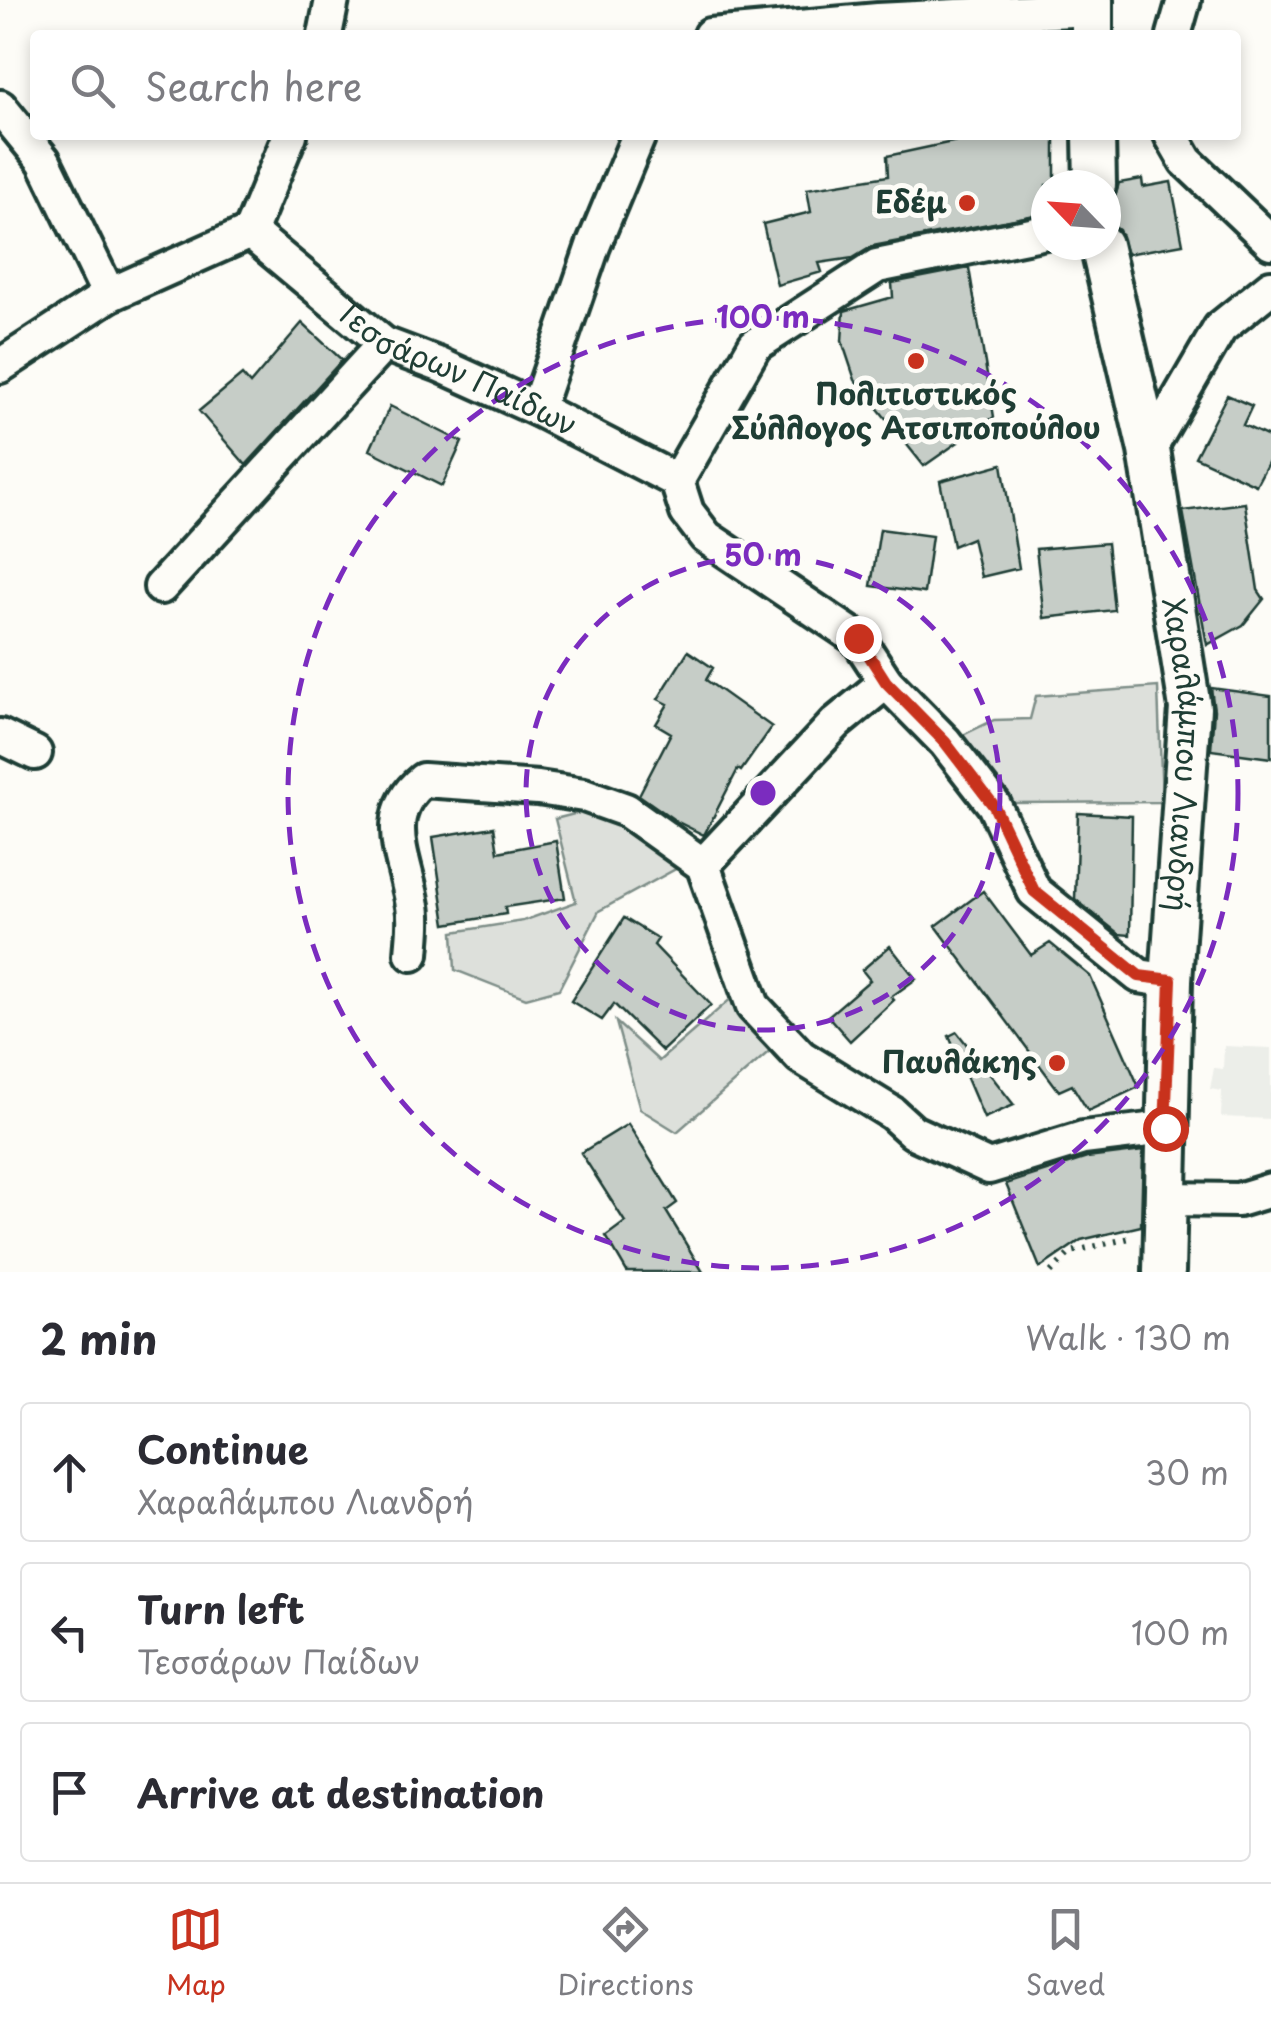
<!DOCTYPE html>
<html lang="en">
<head>
<meta charset="utf-8">
<style>
  :root { --surface:#fff; --page:#f2f2f3; --text:#2b2b33; --muted:#7c7c81; --line:#e1e1e2; --accent:#c8321e }
  body { margin:0; font-family:"Playpen Sans",sans-serif; background:var(--page); color:var(--text) }
  .compass { position:absolute; left:1031px; top:170px; width:90px; height:90px; border-radius:50%; background:var(--surface); box-shadow:0 5px 15px #0003; rotate:295deg }
  .stop { position:absolute; width:30px; height:30px; margin:-22px; border:8px solid #c8321e; border-radius:50%; background:#fff }
  .stop.end { background:#c8321e; border-color:#fff; box-shadow:0 2px 10px #0008 }
  .list { margin:0; padding:0; list-style:none }
  h2 { display:flex; justify-content:space-between; align-items:center; height:130px; margin:0; padding:0 40px; font-size:42px }
  h2 small { font-size:32px; font-weight:400; color:var(--muted) }
  .list li { display:grid; grid-template-columns:65px 1fr auto; gap:30px; align-items:center; box-sizing:border-box; height:140px; margin:0 20px 20px; padding:0 20px; border:2px solid var(--line); border-radius:10px }
  .list b { display:block; font-size:38px; white-space:nowrap }
  .list p { margin:0; font-size:32px; white-space:nowrap; color:var(--muted) }
  .list em { font-size:32px; font-style:normal; color:var(--muted) }
  .icon { flex:none; width:55px; height:55px; fill:none; stroke:currentColor; stroke-width:2; stroke-linecap:round; stroke-linejoin:round }
  .map { position:relative; flex:none; width:1271px; height:1272px; overflow:hidden }
  .search { position:absolute; background:var(--surface); box-shadow:0 5px 15px #0003; left:30px; right:30px; top:30px; height:110px; display:flex; align-items:center; gap:25px; box-sizing:border-box; padding:0 35px; border-radius:10px; color:var(--muted); font-size:38px }
  .sheet { height:610px; background:var(--surface) }
  nav { display:flex; justify-content:space-around; align-items:center; box-sizing:border-box; height:140px; border-top:2px solid var(--line); background:var(--surface); font-size:28px; color:var(--muted) }
  nav a { display:grid; justify-items:center; gap:5px }
  nav .on { color:var(--accent) }
  .map>svg:first-child { display:block }
  .built { fill:#eceee9 }
  .green { fill:#dde0db; stroke:#7e8e88; stroke-width:2.5 }
  .building { fill:#c6cdc7; stroke:#1f3d34; stroke-width:2.5 }
  .lines { fill:none; stroke-linecap:round; stroke-linejoin:round }
  .minor-casing { stroke:#1f3d34; stroke-width:40 }
  .major-casing { stroke:#1f3d34; stroke-width:48 }
  .path { stroke:#1f3d34; stroke-width:6; stroke-dasharray:2.5 8; stroke-linecap:butt }
  .minor { stroke:#fdfcf7; stroke-width:32 }
  .major { stroke:#fdfcf7; stroke-width:40 }
  .route { stroke:#c8321e; stroke-width:12 }
  .ring { fill:none; stroke:#7b2cbf; stroke-width:5; stroke-dasharray:18 12 }
  .poi-dot { fill:#c8321e; stroke:#fdfcf7; stroke-width:4 }
  .labels { text-anchor:middle; stroke-width:10; stroke-linejoin:round; paint-order:stroke }
  .poi-label { font-size:30px; font-weight:bold; fill:#1f3d34; stroke:#fdfcf7; text-anchor:end }
  .street-label { font-size:30px; fill:#1f3d34; stroke:#fdfcf7 }
  .centre { fill:#7b2cbf; stroke:#fdfcf7; stroke-width:5 }
  .ring-label { font-size:30px; text-anchor:middle; font-weight:bold; fill:#7b2cbf; stroke:#fdfcf7; stroke-width:10; stroke-linejoin:round; paint-order:stroke }
</style>
</head>
<body>
<div class="map">
<svg width="1271" height="1272" viewBox="0 0 1271 1272">
  <rect width="100%" height="100%" fill="#fdfcf7"/>
  <filter id="ink" filterUnits="userSpaceOnUse"><feTurbulence type="fractalNoise" baseFrequency=".01" numOctaves="2"/><feDisplacementMap in="SourceGraphic" scale="20" xChannelSelector="R" yChannelSelector="G"/><feConvolveMatrix kernelMatrix="1 2 1 2 8 2 1 2 1" color-interpolation-filters="sRGB"/></filter>
  <g filter="url(#ink)">
    <path class="built" d="M1224 1046 1271 1048V1119L1221 1117 1222 1091 1210 1089 1214 1068 1223 1069Z"/>
    <path class="green" d="M1158 687 1162 802 1011 803 957 738 994 720 1030 719 1036 696Z
      M586 811 631 828 681 866 599 911 559 989 526 998 455 970 453 932 523 921 576 902 555 819Z
      M734 996 773 1048 677 1132 640 1109 616 1022 659 1061Z"/>
    <path class="building" d="M985 135H1055V185H1046V213L873 246 853 258 819 263 822 272 777 285 763 224 811 212 807 189 888 176 887 156Z
      M1142 179 1143 187 1171 182 1183 244 1127 254 1119 230 1106 222V206L1115 197 1119 183Z
      M969 268 994 417 924 466 855 380 842 341 844 311 893 297 892 283Z
      M302 323 342 360 246 465 199 411 242 375 250 384Z
      M1227 395 1252 406 1243 425 1271 438V457L1256 485 1195 457Z
      M390 406 462 442 442 486 370 450Z
      M1002 464 1019 568 981 577 972 538 953 546 940 481Z
      M1245 503 1258 590 1264 599 1243 625 1207 645 1183 511Z
      M880 529 932 536 924 593 871 586Z
      M1107 543 1114 610 1044 618 1036 549Z
      M688 651 713 668 706 680 772 727 741 771 738 769 704 835 676 821 639 795 671 733 656 724 668 704 658 699Z
      M1211 688 1271 696V758L1211 750 1214 710Z
      M1078 813 1132 816 1130 935 1119 934 1075 899Z
      M494 827 498 852 556 841 565 898 505 907 506 914 446 924 433 837Z
      M983 891 1031 955 1050 943 1090 976 1139 1087 1088 1111 1072 1085 1059 1091 936 926Z
      M624 918 658 939 654 945 711 1005 662 1051 614 1004 602 1020 571 1001Z
      M890 946 916 979 891 997 894 1000 850 1041 828 1016 870 980 862 970Z
      M957 1032 1014 1105 984 1118 949 1036Z
      M628 1124 677 1203 666 1211 703 1272H627L606 1236 625 1222 581 1153Z
      M1143 1151 1141 1226 1081 1240 1040 1268 1006 1184 1087 1158Z"/>
    <g class="lines">
      <g class="minor-casing">
        <g id="minor">
          <path d="M325 35 332 0"/>
          <path d="M710 35 878 20 1091 9"/>
          <path d="M1174 35 1184 0"/>
          <path d="M0 107 44 161 109 295"/>
          <path d="M1171 135 1186 161 1271 242"/>
          <path id="s1" d="M250 232 384 344 440 365 537 409 677 481 687 512 706 537 858 639 886 682 945 742 994 805 1034 891 1139 976 1171 981"/>
          <path d="M250 232 290 135"/>
          <path d="M0 366 109 295 250 232"/>
          <path d="M537 409 593 246 639 135"/>
          <path d="M1149 450 1220 328 1271 287"/>
          <path d="M677 481 755 345 877 266 1046 232"/>
          <path d="M161 587 384 344"/>
          <path d="M0 736 35 753"/>
          <path d="M703 865 836 723 886 682"/>
          <path d="M412 954C413 939 416 921 413 906 406 859 378 816 423 780L538 788 584 795 626 810 703 865 753 1006 801 1057 892 1113 913 1132 989 1167 1083 1138 1165 1128"/>
          <path d="M1167 1199 1238 1200 1271 1190"/>
        </g>
      </g>
      <g class="major-casing">
        <g id="major">
          <path d="M1092 0V35"/>
          <path d="M1094 135 1095 185"/>
          <path id="s2" d="M1101 245 1149 450 1190 708 1171 981 1164 1272"/>
        </g>
      </g>
      <path class="path" d="M1051 1272 1071 1252 1134 1237"/>
      <use href="#minor" class="minor"/>
      <use href="#major" class="major"/>
    </g>
  </g>
  <g class="lines" filter="url(#ink)">
    <path class="route" d="M858 638 886 682 945 742 994 806 1034 891 1139 976 1171 980 1165 1128"/>
  </g>
  <g class="ring">
    <circle cx="763" cy="793" r="237"/>
    <circle cx="763" cy="793" r="475"/>
  </g>
  <g class="poi-dot">
    <circle cx="967" cy="203" r="10"/>
    <circle cx="916" cy="361" r="10"/>
    <circle cx="1057" cy="1063" r="10"/>
  </g>
  <g class="labels">
    <g class="poi-label">
      <text x="947" y="213">Εδέμ</text>
      <text x="916" y="405" text-anchor="middle">Πολιτιστικός<tspan x="916" dy="34">Σύλλογος Ατσιποπούλου</tspan></text>
      <text x="1037" y="1073">Παυλάκης</text>
    </g>
    <g class="street-label">
      <text dy="10" stroke="none"><textPath href="#s1" startOffset="250">Τεσσάρων Παίδων</textPath></text>
      <text dy="10" stroke="none"><textPath href="#s2" startOffset="518">Χαραλάμπου Λιανδρή</textPath></text>
    </g>
  </g>
  <circle cx="763" cy="793" r="15" class="centre"/>
  <g class="ring-label">
    <text x="763" y="328">100 m</text>
    <text x="763" y="566">50 m</text>
  </g>
</svg>
<svg class="compass" viewBox="-18 -18 36 36"><path d="M0-13l5 13h-10z" fill="#e53935"/><path d="M0 13l5-13h-10z" fill="#7c7c81"/></svg>
<div class="stop" style="left:1165px;top:1128px"></div>
<div class="stop end" style="left:858px;top:638px"></div>
<div class="search"><svg class="icon" aria-label="search" viewBox="0 0 24 24"><circle cx="10" cy="10" r="6"/><path d="M15 15l6 6"/></svg>Search here</div>
</div>
<section class="sheet">
<h2>2 min<small>Walk · 130 m</small></h2>
<ul class="list">
<li><svg class="icon" aria-label="ahead" viewBox="0 0 24 24"><path d="M12 20V5M6 11l6-6 6 6"/></svg><div><b>Continue</b><p>Χαραλάμπου Λιανδρή</p></div><em>30 m</em></li>
<li><svg class="icon" aria-label="left" viewBox="0 0 24 24"><path d="M17 20v-9H6M10 6l-5 5 5 5"/></svg><div><b>Turn left</b><p>Τεσσάρων Παίδων</p></div><em>100 m</em></li>
<li><svg class="icon" aria-label="arrive" viewBox="0 0 24 24"><path d="M6 21V4h12l-3 4 3 4H6"/></svg><div><b>Arrive at destination</b></div></li>
</ul>
</section>
<nav>
<a class="on"><svg class="icon" aria-label="map" viewBox="0 0 24 24"><path d="M3 6l6-2 6 2 6-2v14l-6 2-6-2-6 2zM9 4v14M15 6v14"/></svg>Map</a>
<a><svg class="icon" aria-label="directions" viewBox="0 0 24 24"><path d="M12 3l9 9-9 9-9-9zM9 14v-3h6M13 9l2 2-2 2"/></svg>Directions</a>
<a><svg class="icon" aria-label="saved" viewBox="0 0 24 24"><path d="M7 4h10v16l-5-4-5 4z"/></svg>Saved</a>
</nav>
</body>
</html>
